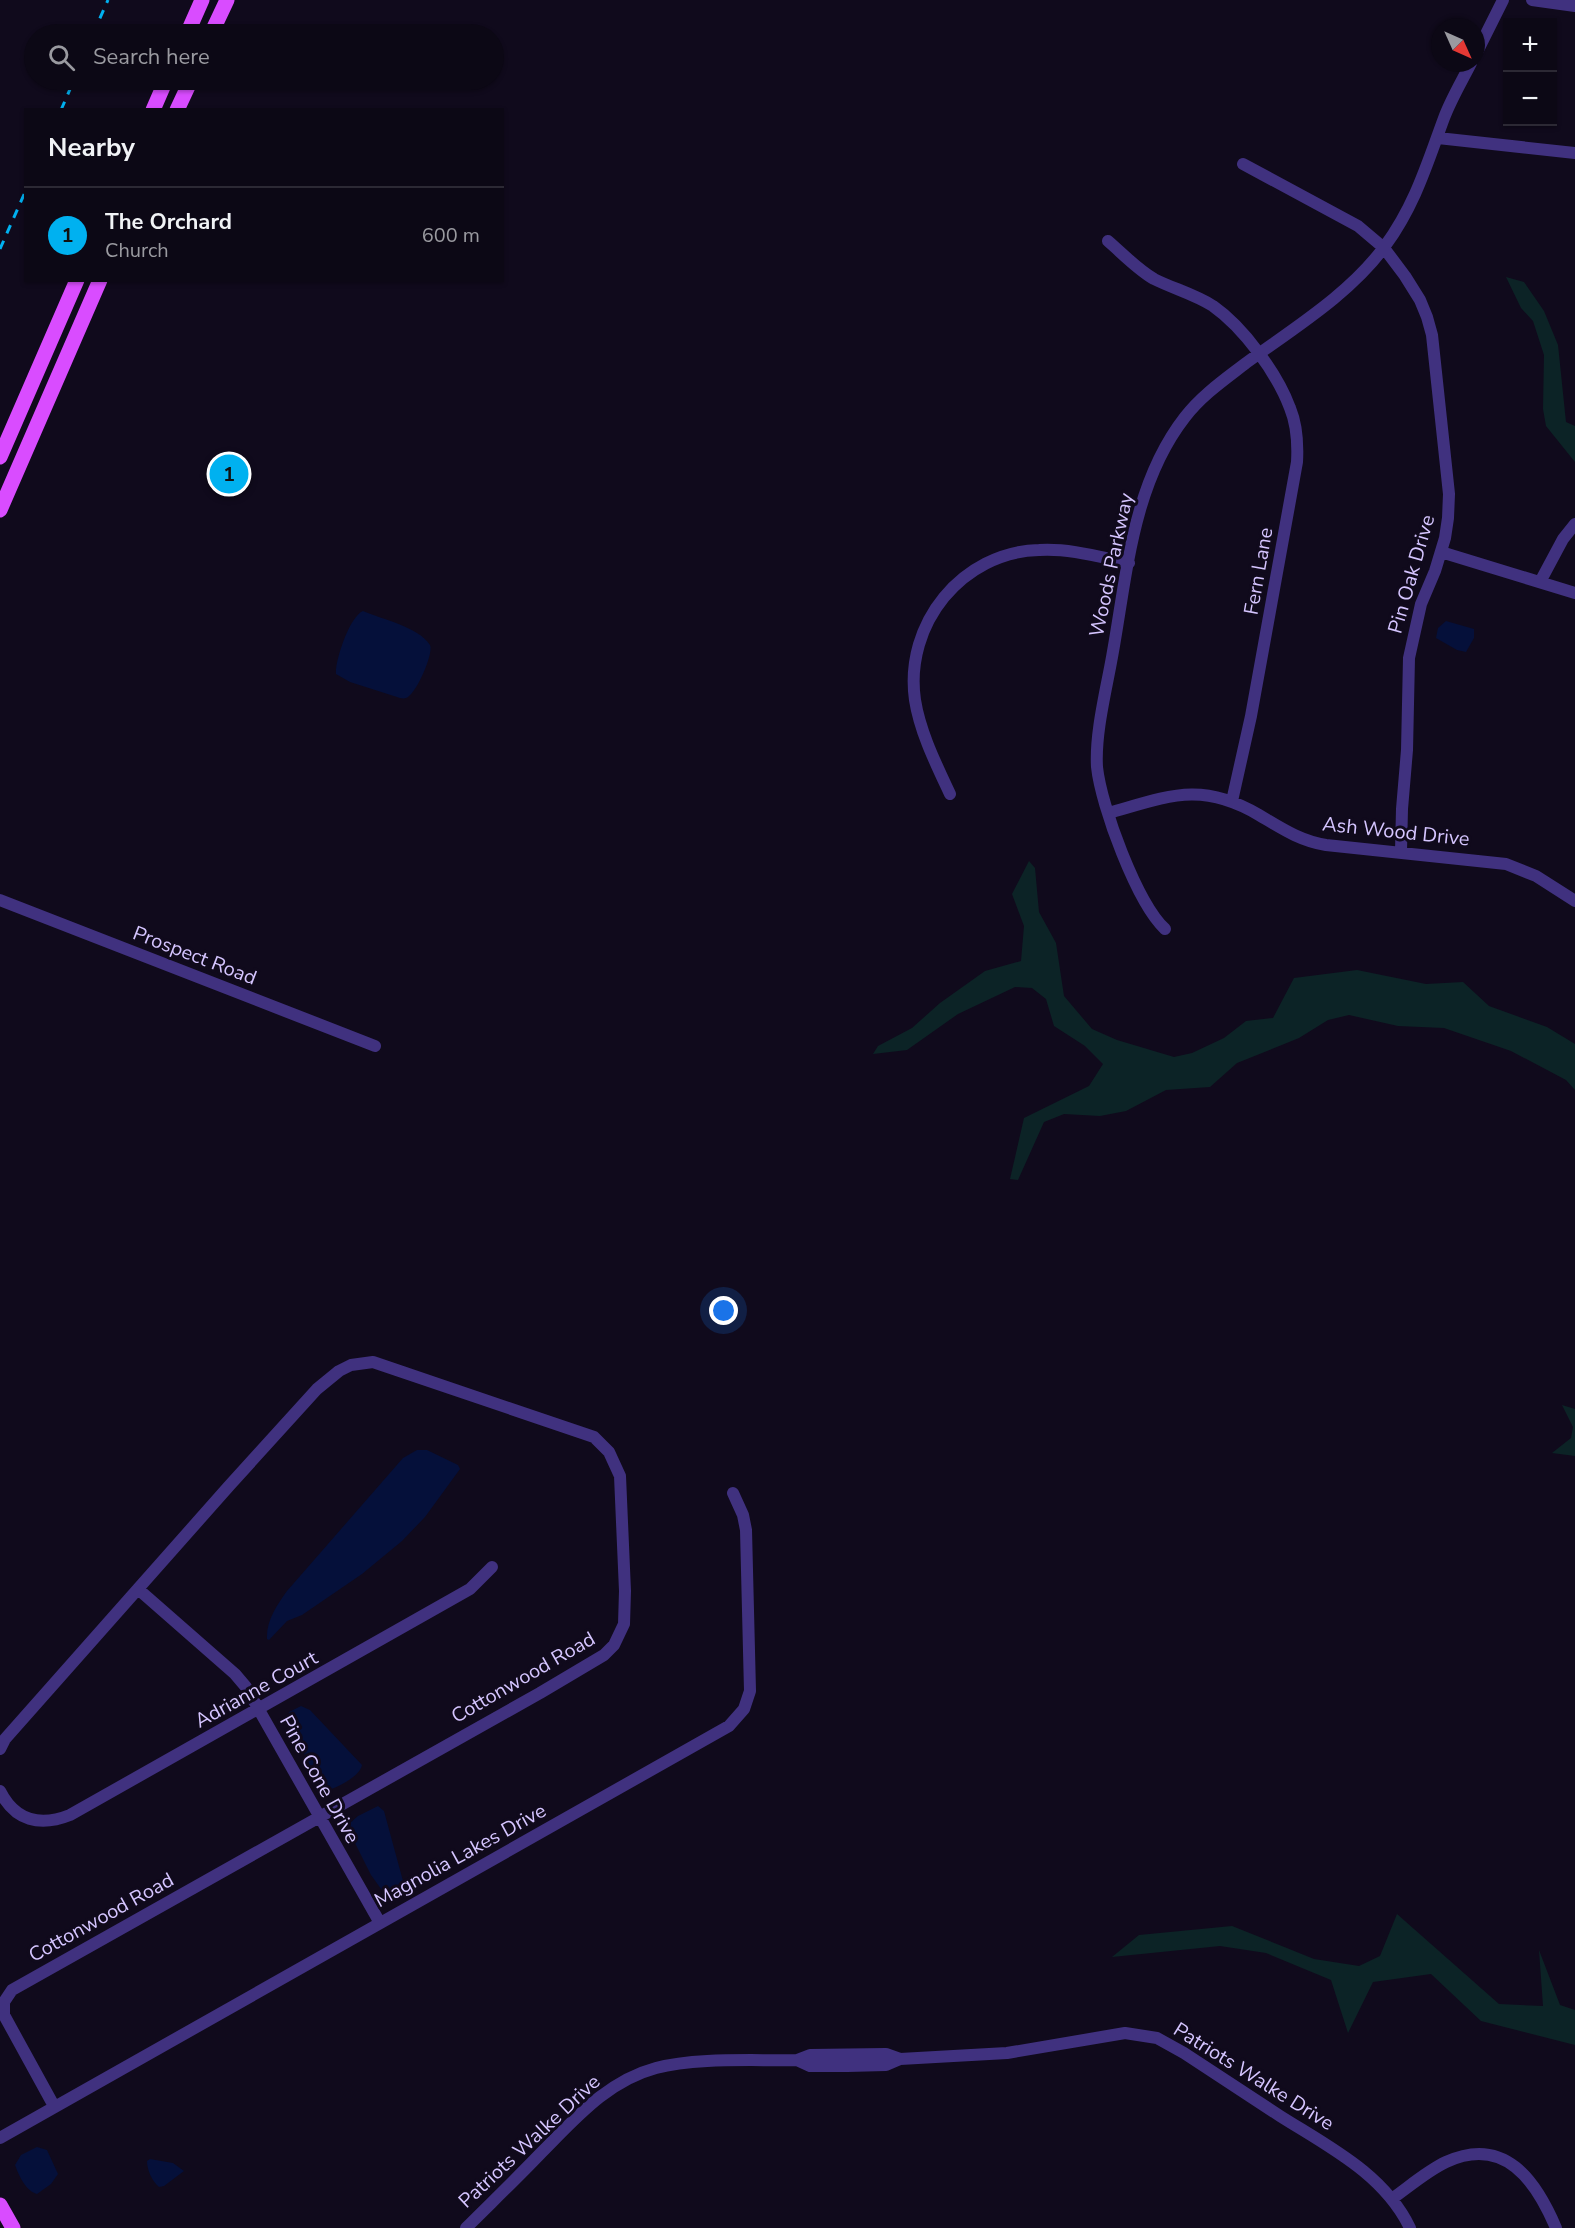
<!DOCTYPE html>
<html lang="en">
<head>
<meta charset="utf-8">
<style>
  :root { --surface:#0c0815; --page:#15111e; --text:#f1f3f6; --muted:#9a9aa0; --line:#2c2934; --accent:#00b1f0 }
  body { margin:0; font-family:"Nunito Sans",sans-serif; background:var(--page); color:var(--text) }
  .controls { position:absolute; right:18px; top:18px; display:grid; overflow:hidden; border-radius:0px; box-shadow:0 2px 4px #0004 }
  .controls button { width:54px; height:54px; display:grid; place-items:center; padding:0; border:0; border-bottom:2px solid var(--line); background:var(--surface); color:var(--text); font:30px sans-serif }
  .compass { position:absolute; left:1431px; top:18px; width:54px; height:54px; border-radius:50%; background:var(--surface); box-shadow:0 2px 4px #0004; rotate:135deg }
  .you { position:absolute; left:724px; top:1311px; width:21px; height:21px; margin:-15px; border:4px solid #fff; border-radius:50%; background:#1a73e8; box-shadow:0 0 0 9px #1a73e833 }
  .badge { display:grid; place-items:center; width:39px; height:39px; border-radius:50%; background:var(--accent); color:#111; font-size:20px; font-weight:700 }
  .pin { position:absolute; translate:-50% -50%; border:3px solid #fff; box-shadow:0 2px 6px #0006 }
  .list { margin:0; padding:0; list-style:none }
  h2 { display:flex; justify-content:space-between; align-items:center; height:78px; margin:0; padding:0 24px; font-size:26px }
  h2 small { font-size:20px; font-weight:400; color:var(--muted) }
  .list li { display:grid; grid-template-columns:39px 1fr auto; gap:18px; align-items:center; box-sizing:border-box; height:96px; padding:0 24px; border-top:2px solid var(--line) }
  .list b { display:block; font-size:22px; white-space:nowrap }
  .list p { margin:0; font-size:20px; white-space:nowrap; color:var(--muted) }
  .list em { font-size:20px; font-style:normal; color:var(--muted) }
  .icon { flex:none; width:33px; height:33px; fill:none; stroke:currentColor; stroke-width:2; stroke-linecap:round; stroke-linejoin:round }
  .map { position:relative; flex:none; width:1575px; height:2228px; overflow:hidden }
  .search { position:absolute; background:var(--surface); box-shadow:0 2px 4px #0004; left:24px; top:24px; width:480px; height:66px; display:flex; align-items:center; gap:15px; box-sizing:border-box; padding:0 21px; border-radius:33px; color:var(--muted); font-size:22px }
  .panel { position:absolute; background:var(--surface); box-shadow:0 2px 4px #0004; left:24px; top:108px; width:480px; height:174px; border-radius:0px }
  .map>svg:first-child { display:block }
  .green { fill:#0c2326 }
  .water { fill:#05103a }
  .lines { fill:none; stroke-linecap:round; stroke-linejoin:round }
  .minor { stroke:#40317f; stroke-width:12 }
  .major { stroke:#d94cff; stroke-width:15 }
  .rail { stroke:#00b1f0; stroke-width:3; stroke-dasharray:9 8; stroke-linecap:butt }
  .labels { text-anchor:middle; stroke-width:6; stroke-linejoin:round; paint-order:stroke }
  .street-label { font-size:20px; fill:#d5c5ff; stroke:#100a1c }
</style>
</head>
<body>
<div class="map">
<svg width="1575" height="2228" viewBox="0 0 1575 2228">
  <rect width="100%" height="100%" fill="#100a1c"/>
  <path class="green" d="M1506 277 1524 282 1544 311 1558 345 1566 422 1575 426V462L1546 426 1543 409 1544 355 1533 321 1521 308Z
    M1029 861 1035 868 1039 912 1056 943 1064 996 1092 1029 1117 1040 1174 1057 1192 1053 1224 1038 1246 1021 1273 1018 1294 978 1357 970 1426 984 1463 982 1489 1006 1547 1027 1575 1044V1090L1566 1080 1511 1051 1444 1028 1398 1026 1349 1015 1328 1020 1299 1038 1237 1063 1210 1087 1166 1090 1126 1111 1100 1116 1064 1114 1044 1122 1018 1180 1010 1179 1024 1118 1089 1086 1103 1064 1085 1046 1054 1026 1046 999 1032 988 1015 987 958 1014 907 1050 873 1054 878 1046 912 1028 940 1003 985 971 1021 961 1024 926 1012 894Z
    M1562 1405 1575 1409V1456L1552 1453 1571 1438 1573 1427Z
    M1397 1914 1499 2004 1543 2006 1539 1950 1560 2005 1575 2010V2045L1481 2021 1431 1974 1373 1982 1348 2033 1331 1980 1266 1953 1220 1946 1112 1957 1139 1935 1232 1926 1314 1959 1359 1966 1380 1956Z"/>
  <path class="water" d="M363 611C381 619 419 627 430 645 434 653 416 695 406 698 404 699 399 698 397 697L350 682 336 674C335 660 350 616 363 611Z
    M1446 621 1474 629V638L1466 652 1457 650 1436 638 1438 628Z
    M417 1450H427L458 1465 460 1469 425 1517 402 1541 362 1574 302 1615 287 1621 269 1640 267 1639C266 1621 277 1605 287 1591L403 1458Z
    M301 1706 310 1710 362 1765C360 1776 339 1787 328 1790L320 1785 287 1720 289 1712Z
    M378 1806 384 1811 403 1881 402 1888 393 1895 384 1893 371 1875 350 1833 351 1822 358 1816Z
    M37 2147 47 2150 58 2174 51 2184 37 2194C26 2191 19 2176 15 2165L21 2155Z
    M150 2159 173 2163 184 2171 164 2186 159 2187C152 2181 147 2170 147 2161Z"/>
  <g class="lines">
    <path class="minor" d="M1532 0 1575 6
      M1476 54 1503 0
      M1438 138 1575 153
      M1243 164 1358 226 1384 248 1405 276 1420 300 1427 317 1432 335 1449 494 1448 518 1445 538 1435 571 1421 604 1409 658 1407 750 1402 809 1401 851
      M1108 241C1123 254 1137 269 1154 279 1174 289 1194 294 1213 306 1243 327 1277 373 1290 408 1297 425 1298 444 1297 462L1251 716 1232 801
      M1441 552 1575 593
      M1540 582 1563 539 1575 524
      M950 794C936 764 920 732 915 700 904 624 962 552 1039 550 1068 548 1100 557 1129 563
      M1109 813C1169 796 1201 781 1259 815 1281 828 1300 841 1326 845L1506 864 1536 876 1575 901
      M0 900 375 1046
      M1165 929C1137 903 1101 806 1097 767 1095 733 1106 691 1112 657 1127 575 1132 485 1185 417 1202 395 1224 380 1246 363 1294 328 1350 294 1385 246 1415 205 1427 164 1444 118 1451 99 1462 81 1471 63
      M138 1589 235 1674 246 1687 380 1923
      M0 1749 5 1739 229 1486 317 1389 339 1371 351 1365 373 1362 594 1437 609 1452 620 1476 625 1591 624 1624 614 1645 604 1655 540 1693 12 1990 4 2002V2015L54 2106
      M0 1791C15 1821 40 1827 70 1815L470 1589 492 1567
      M797 2060 810 2066H847L886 2065 900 2059 1007 2053 1125 2033 1157 2038 1184 2053C1216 2074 1248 2095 1280 2116 1329 2147 1384 2174 1410 2228
      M0 2138 729 1726 744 1709 750 1691 746 1530 743 1515 733 1493
      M1393 2198C1410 2186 1427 2171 1446 2162 1505 2135 1536 2181 1556 2228
      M466 2228C491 2203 516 2179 540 2154 575 2119 607 2081 656 2068 696 2057 755 2061 797 2060L810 2055 886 2054 900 2059"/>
    <path class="major" d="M187 34 202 0
      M211 34 227 0
      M153 110 166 80
      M177 110 191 80
      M0 457 77 280
      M0 510 100 280
      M0 2205 13 2228"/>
    <path class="rail" d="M93 34 108 0
      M61 110 74 80
      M0 249 26 190"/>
  </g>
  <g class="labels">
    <g class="street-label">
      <text transform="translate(1111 565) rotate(-78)" y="7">Woods Parkway</text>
      <text transform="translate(1258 571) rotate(-80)" y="7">Fern Lane</text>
      <text transform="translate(1411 574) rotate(-74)" y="7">Pin Oak Drive</text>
      <text transform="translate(1396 831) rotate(6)" y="7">Ash Wood Drive</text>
      <text transform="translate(195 955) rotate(21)" y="7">Prospect Road</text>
      <text transform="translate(523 1677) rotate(-30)" y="7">Cottonwood Road</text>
      <text transform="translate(256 1689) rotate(-29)" y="7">Adrianne Court</text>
      <text transform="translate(320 1779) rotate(61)" y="7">Pine Cone Drive</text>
      <text transform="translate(460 1855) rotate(-29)" y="7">Magnolia Lakes Drive</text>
      <text transform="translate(101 1917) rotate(-29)" y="7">Cottonwood Road</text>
      <text transform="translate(1254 2076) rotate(32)" y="7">Patriots Walke Drive</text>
      <text transform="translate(529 2141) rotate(-43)" y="7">Patriots Walke Drive</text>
    </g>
  </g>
</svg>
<div class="controls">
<button>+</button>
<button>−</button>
</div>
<svg class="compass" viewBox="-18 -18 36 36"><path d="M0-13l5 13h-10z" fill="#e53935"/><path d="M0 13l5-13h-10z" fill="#9a9aa0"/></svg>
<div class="you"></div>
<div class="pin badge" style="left:229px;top:474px">1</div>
<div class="search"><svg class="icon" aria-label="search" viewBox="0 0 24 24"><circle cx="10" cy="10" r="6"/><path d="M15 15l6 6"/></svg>Search here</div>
<section class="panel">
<h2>Nearby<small></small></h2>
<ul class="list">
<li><span class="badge">1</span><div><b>The Orchard</b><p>Church</p></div><em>600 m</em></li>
</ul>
</section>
</div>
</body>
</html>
